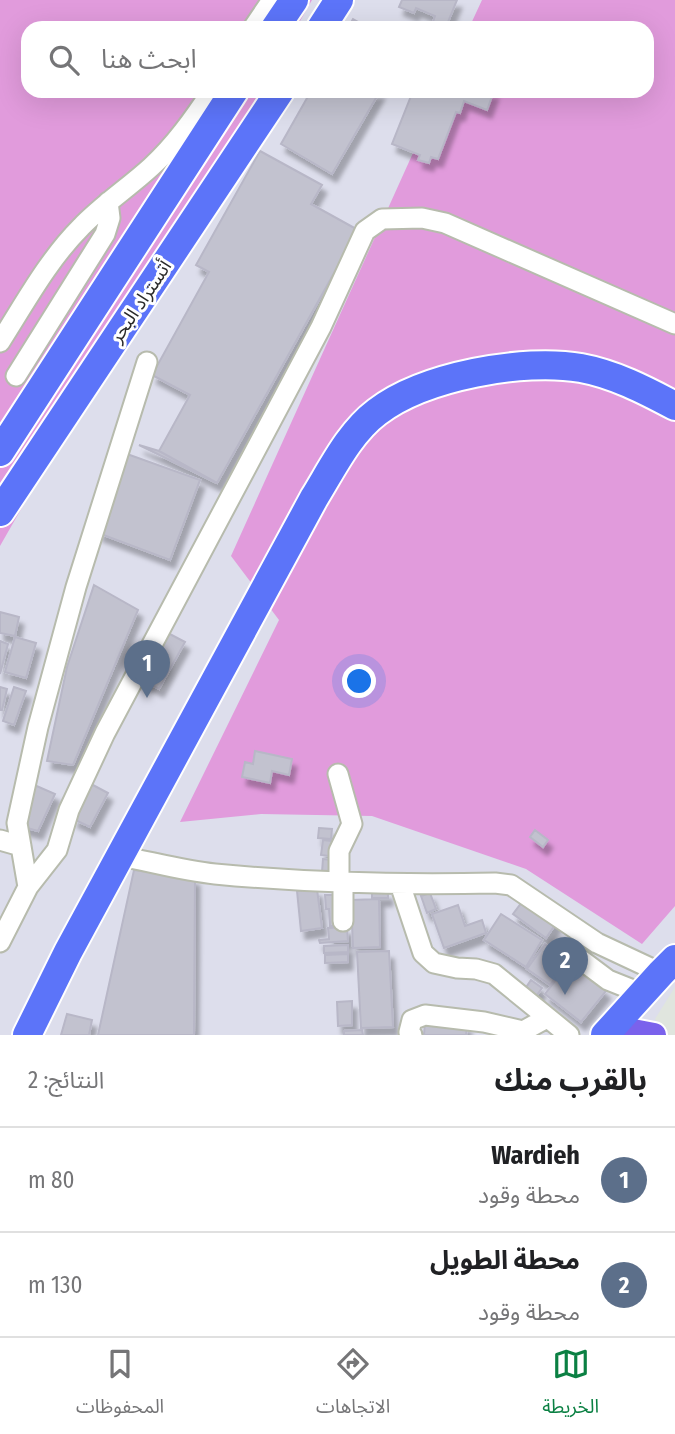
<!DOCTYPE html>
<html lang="ar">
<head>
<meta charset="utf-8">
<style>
  :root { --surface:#fff; --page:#f6f6f6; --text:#202124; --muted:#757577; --line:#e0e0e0; --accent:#0b8043 }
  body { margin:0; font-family:"Fira Sans Condensed","Noto Sans Arabic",sans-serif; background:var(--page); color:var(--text); direction:rtl }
  .you { position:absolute; left:360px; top:682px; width:24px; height:24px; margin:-18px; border:5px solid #fff; border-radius:50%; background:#1a73e8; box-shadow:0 0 0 10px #1a73e833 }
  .badge { display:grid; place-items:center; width:46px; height:46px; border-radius:50%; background:var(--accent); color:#fff; font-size:23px; font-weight:700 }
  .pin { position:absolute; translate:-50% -58px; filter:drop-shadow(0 2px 4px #0008) }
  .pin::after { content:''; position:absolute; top:37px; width:24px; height:21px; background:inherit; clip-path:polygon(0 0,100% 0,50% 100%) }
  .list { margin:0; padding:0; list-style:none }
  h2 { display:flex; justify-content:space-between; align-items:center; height:91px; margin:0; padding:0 28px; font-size:30px }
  h2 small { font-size:23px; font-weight:400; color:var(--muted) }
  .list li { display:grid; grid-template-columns:46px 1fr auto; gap:21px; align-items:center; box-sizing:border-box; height:105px; padding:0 28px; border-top:2px solid var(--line) }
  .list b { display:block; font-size:26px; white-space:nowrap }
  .list p { margin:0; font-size:23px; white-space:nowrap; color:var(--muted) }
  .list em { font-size:23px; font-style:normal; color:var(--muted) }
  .icon { flex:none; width:38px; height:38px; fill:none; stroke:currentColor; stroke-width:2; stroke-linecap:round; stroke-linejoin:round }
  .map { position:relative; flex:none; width:675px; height:1035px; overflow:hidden; direction:ltr }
  .search { position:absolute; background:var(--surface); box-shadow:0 7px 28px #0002; left:21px; right:21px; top:21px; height:77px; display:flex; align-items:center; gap:18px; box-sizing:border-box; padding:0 24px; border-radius:21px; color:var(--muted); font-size:26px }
  .sheet { height:301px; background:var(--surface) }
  nav { display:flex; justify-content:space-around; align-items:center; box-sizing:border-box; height:98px; border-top:2px solid var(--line); background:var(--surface); font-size:19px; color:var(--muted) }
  nav a { display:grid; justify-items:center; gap:4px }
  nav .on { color:var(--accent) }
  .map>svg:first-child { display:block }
  .industrial { fill:#e0e5de }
  .green { fill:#e19bdc }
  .building { fill:#c2c2cf; stroke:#b8b7c7; stroke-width:2; filter:url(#shadow) }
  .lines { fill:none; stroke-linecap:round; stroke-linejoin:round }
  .minor-casing { stroke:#b7bbad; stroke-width:23 }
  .major-casing { stroke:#fff; stroke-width:28 }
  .highway-casing { stroke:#fff; stroke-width:32 }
  .minor { stroke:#fff; stroke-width:19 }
  .major { stroke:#7a62ec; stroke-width:24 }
  .highway { stroke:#5c74f9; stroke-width:28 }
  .labels { text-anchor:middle; stroke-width:6; stroke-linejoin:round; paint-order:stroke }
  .street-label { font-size:19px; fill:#2b2b2b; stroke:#fff }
</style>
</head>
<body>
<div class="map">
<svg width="675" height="1035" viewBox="0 0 675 1035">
  <defs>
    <filter id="shadow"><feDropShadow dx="4.5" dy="8" stdDeviation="2" flood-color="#0004"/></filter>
  </defs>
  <rect width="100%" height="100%" fill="#dddeec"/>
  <path class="industrial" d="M675 987V1035H668L655 1019Z"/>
  <path class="green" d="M0 0H312L296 28H28V91H260L0 546Z
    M482 0H675V906L642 944 526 869 372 816 261 814 180 822 279 620 231 556 441 91H647V28H469Z"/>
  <path class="building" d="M402 0H457L446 27 433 22 435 16 416 8 414 13 399 7Z
    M353 19 369 28H348Z
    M311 91H380L332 174 281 144Z
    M413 91H494L487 110 464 101 460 113 456 112 438 159 431 157 429 163 418 160 420 155 392 144Z
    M260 151 322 185 311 204 358 230 217 483 159 451 190 395 152 375 209 272 196 265Z
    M139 445 159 451 217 483Z
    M127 454 200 480 170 560 98 533Z
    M94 585 138 610 73 765 47 761 67 667Z
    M0 612 19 617 15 636 0 633Z
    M164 631 185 642 159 689 138 678Z
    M15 637 36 643 26 678 5 672Z
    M0 641 8 644 0 674Z
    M0 687 7 689 2 710H0Z
    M14 687 26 691 14 725 3 721Z
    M255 751 292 759 289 775 272 771 270 783 242 777 245 762 253 764Z
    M32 784 55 794 38 831 20 826Z
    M91 784 108 793 90 827 73 819Z
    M319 828 332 829 331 839 318 838Z
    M535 830 548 840 543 847 530 837Z
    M323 840 332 841 329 856 321 855Z
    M323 859 331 860 329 873 322 872Z
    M134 870 195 878 194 1035H98Z
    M317 889 322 928 301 931 297 891Z
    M372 892H388V898H372Z
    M430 893 436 909 427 913 421 896Z
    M325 895H335L337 926H330L329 909H326Z
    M525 898 557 922 546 938 513 914Z
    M379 899 380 947 353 948 351 900Z
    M458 905 465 926 482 920 486 933 444 948 432 914Z
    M501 914 542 940 526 967 484 940Z
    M347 927 348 941 320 943 319 940 329 939 328 928Z
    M545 944 568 960 550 985 527 969Z
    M348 945V952L324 953V946Z
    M389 951 393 1027 361 1028 357 952Z
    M348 954V962L325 963V955Z
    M570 962 606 991 581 1022 545 994Z
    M531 980 542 988 534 999 523 992Z
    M352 1001V1025L338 1026 337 1002Z
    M67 1014 92 1020 89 1035H61Z
    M425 1022 467 1025 466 1035H424Z
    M362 1030 363 1035H344V1031Z"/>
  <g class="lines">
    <g class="minor-casing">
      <path id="minor" d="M253 28 272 0
        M0 342C25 303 48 260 81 227 102 205 128 188 151 167 175 145 194 118 212 91
        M16 376 105 234 110 218 108 202
        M338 774 352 824 339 851V883
        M0 840 21 846
        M120 856C152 862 184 871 215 874 309 883 402 885 495 883L511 885 597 943 661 973
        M343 883V921
        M400 884 423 953 434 963 457 968 476 969 494 974 569 1035
        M28 887 57 850 69 810 105 733 321 327 365 231 382 219 422 218 445 223 675 324
        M0 942 28 887 17 823 38 727 76 587 147 362
        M572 953 608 980 643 994
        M412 1035 409 1032 412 1020 425 1015 484 1022 523 1031 547 1018"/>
    </g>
    <g class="major-casing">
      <path id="major" d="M611 1030 633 1031 654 1035"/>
    </g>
    <g class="highway-casing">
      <path id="highway" d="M275 28 294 0
        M321 28 339 0
        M0 452 234 91
        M0 512 280 91
        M27 1035 68 952 314 498C332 469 349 433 377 412 424 376 523 358 581 368 614 374 645 390 675 406
        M605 1035 661 973 675 959"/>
    </g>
    <use href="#minor" class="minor"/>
    <use href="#major" class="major"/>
    <use href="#highway" class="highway"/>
  </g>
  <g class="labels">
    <g class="street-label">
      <text transform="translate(140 301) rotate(-56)" y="7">أتستراد البحر</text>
    </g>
  </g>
</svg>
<div class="you"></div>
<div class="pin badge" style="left:147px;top:698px;background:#5c6f8a">1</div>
<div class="pin badge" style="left:565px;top:995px;background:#5c6f8a">2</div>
<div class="search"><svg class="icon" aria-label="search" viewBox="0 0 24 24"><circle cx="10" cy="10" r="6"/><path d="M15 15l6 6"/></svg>ابحث هنا</div>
</div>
<section class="sheet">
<h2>بالقرب منك<small>النتائج: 2</small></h2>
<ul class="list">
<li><span class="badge" style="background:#5c6f8a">1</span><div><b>Wardieh</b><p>محطة وقود</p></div><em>80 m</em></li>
<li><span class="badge" style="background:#5c6f8a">2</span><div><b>محطة الطويل</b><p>محطة وقود</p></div><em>130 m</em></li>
</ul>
</section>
<nav>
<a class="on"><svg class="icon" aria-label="map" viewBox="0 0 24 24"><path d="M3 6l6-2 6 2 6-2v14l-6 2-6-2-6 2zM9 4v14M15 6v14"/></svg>الخريطة</a>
<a><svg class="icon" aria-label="directions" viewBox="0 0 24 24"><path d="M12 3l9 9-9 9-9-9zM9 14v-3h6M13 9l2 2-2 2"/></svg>الاتجاهات</a>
<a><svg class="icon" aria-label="saved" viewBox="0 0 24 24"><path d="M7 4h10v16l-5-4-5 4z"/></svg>المحفوظات</a>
</nav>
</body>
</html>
